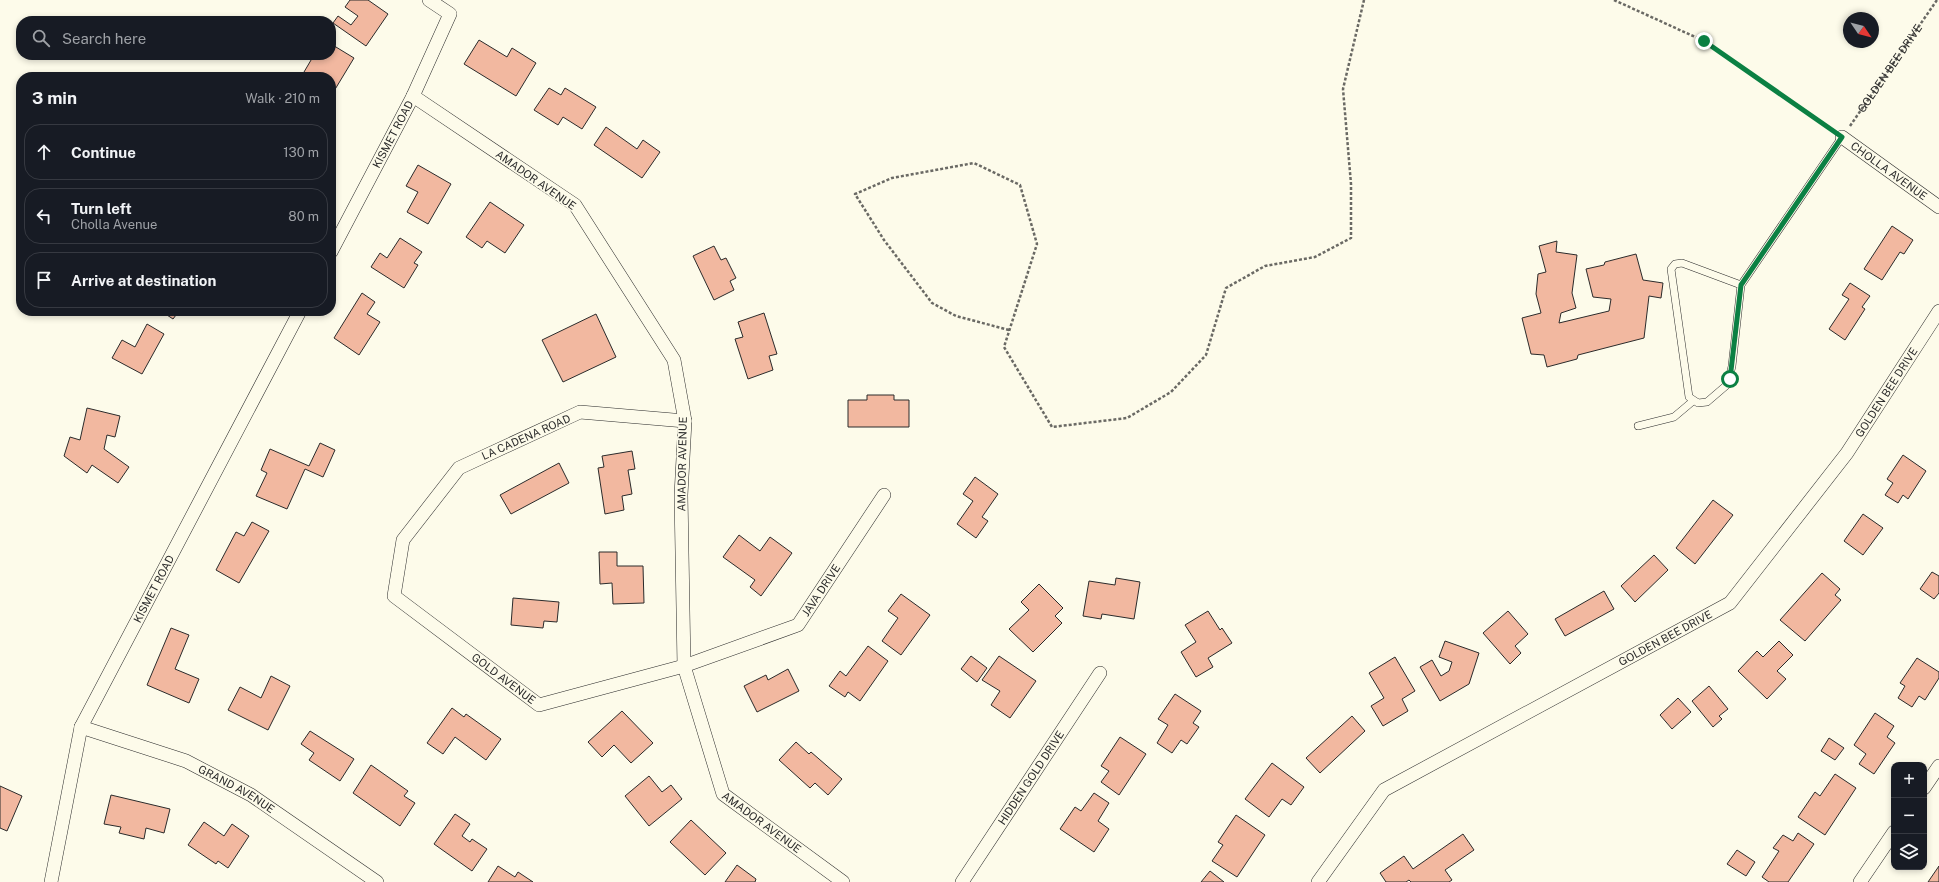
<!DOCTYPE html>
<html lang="en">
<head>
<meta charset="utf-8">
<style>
  :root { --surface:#171b24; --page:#242831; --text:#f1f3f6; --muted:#9ea1a6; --line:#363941 }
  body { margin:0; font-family:"Public Sans",sans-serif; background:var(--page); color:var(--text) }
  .controls { position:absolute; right:12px; bottom:12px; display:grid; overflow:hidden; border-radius:8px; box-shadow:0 2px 6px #0003 }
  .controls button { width:36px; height:36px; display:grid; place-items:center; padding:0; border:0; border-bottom:1px solid var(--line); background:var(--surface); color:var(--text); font:20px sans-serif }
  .compass { position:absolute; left:1843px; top:12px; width:36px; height:36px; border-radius:50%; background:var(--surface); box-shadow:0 2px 6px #0003; rotate:125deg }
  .stop { position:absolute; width:12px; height:12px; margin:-9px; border:3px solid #0b8043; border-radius:50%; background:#fff }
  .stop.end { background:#0b8043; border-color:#fff; box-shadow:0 1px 4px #0008 }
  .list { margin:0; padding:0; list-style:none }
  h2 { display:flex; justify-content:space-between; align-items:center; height:52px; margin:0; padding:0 16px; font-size:17px }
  h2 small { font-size:13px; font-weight:400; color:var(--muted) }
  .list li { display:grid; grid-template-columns:26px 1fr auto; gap:12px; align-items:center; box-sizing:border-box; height:56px; margin:0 8px 8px; padding:0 8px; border:1px solid var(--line); border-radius:16px }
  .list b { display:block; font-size:15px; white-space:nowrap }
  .list p { margin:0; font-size:13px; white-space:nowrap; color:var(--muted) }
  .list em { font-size:13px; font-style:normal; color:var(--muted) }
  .icon { flex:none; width:22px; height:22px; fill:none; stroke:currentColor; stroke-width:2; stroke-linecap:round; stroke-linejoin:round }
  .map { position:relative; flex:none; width:1939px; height:882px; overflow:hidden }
  .search { position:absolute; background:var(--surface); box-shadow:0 2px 6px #0003; left:16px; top:16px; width:320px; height:44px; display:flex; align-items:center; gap:10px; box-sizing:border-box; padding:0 14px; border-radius:16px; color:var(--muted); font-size:15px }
  .panel { position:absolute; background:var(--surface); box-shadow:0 2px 6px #0003; left:16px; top:72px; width:320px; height:244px; border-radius:16px }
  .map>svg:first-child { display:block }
  .building { fill:#f2b8a0; stroke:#2b2b2b }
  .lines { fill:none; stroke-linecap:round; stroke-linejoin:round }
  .service-casing { stroke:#2b2b2b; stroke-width:8 }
  .minor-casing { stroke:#2b2b2b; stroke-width:14 }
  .path { stroke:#6a6964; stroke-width:2.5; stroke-dasharray:3 2; stroke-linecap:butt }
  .service { stroke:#fdfbea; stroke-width:7 }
  .minor { stroke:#fdfbea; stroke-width:13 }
  .route { stroke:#0b8043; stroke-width:5 }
  .labels { text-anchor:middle; stroke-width:3; stroke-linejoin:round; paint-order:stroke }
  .street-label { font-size:11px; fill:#2b2b2b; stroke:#fdfbea }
</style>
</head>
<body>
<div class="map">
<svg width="1939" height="882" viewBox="0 0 1939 882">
  <rect width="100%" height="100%" fill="#fdfbea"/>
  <path class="building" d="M350 0H368L388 14 366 46 333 23 338 16 351 25 358 16 345 7Z
    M479 40 507 57 512 48 536 63 516 96 464 64Z
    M331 44 354 58 331 96V77H312L304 72 314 55H331Z
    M549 88 561 95 565 88 596 107 582 129 563 117 558 125 534 110Z
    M606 127 637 149 643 140 660 152 642 178 594 145Z
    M418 165 451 184 428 224 407 212 418 192 406 186Z
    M490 202 524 225 505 253 487 241 482 248 466 237Z
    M1892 226 1913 240 1904 254 1900 252 1882 280 1864 269Z
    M400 238 422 252 414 263 418 265 404 288 371 267 380 253 387 258Z
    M1557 241 1556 252 1577 255 1572 293 1576 308 1561 313 1559 323 1609 311 1611 299 1593 297 1586 269 1604 265 1605 262 1636 254 1643 280 1663 283 1661 298 1649 296 1644 338 1578 355 1577 359 1547 367 1544 355 1531 354 1522 318 1541 313 1536 294 1538 274 1546 272 1539 246Z
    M714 246 721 260 726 258 736 278 730 281 734 290 714 300 693 256Z
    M1850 283 1870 296 1862 307 1865 309 1845 340 1829 329 1849 299 1842 295Z
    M362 293 375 302 367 314 380 322 359 355 334 338Z
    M161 311H179L173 319Z
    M764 313 777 354 769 356 773 370 748 379 735 339 743 337 738 322Z
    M596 314 616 357 563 382 542 340Z
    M147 324 164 334 142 374 112 358 122 340 135 347Z
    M867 395H894V400H909V427H848V400H867Z
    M87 408 120 416 115 437 107 435 104 449 129 467 118 483 92 465 87 473 64 456 70 437 80 440Z
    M320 443 335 450 323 477 305 469 287 509 256 496 267 473 261 470 270 449 309 466Z
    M632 451 635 469 628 470 632 494 622 496 624 510 605 514 598 468 604 467 602 456Z
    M1903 455 1926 471 1908 499 1903 495 1898 503 1885 495 1893 483 1887 479Z
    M559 463 569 483 511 514 500 495Z
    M975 477 998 494 982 517 988 521 976 538 957 524 973 501 963 494Z
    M1713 500 1733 515 1695 564 1676 548Z
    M1863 514 1883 528 1863 555 1844 541Z
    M252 522 269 531 239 583 216 570 236 532 244 536Z
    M739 535 760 551 770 537 792 553 761 596 750 587 755 580 723 557Z
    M599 552H617V566H643L644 603 613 604 612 583 600 584Z
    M1654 555 1668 570 1635 602 1621 586Z
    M1932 572 1939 576V593L1934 599 1920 589Z
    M1822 573 1840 589 1835 595 1841 600 1805 641 1780 620Z
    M1116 578 1140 582 1134 619 1102 614 1101 619 1083 616 1089 581 1115 585Z
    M1039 584 1063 608 1055 616 1062 623 1033 652 1009 629 1029 610 1021 602Z
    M1604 591 1614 609 1565 636 1555 619Z
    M901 594 930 615 901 655 882 641 898 618 888 611Z
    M513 598 559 602 557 622 544 621 543 628 511 625Z
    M1208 611 1220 630 1222 628 1232 643 1208 658 1213 667 1196 677 1181 652 1196 642 1185 625Z
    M1508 611 1528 634 1515 646 1521 653 1510 664 1483 633Z
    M171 628 189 635 175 669 199 679 189 703 147 685Z
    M1445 641 1479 653 1469 684 1440 701 1420 667 1432 660 1441 676 1449 671 1452 662 1439 657Z
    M1779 641 1793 655 1777 671 1786 679 1767 699 1738 671 1757 651 1763 657Z
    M868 646 888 661 860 701 848 692 845 697 829 686 840 671 846 676Z
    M971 656 987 668 977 682 961 669Z
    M999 656 1036 681 1010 718 991 705 1000 691 982 680Z
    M1395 657 1415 691 1402 699 1408 711 1383 726 1371 706 1384 698 1369 673Z
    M1917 658 1939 672V678L1925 700 1919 696 1912 707 1898 698 1905 686 1900 683Z
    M788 669 799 691 757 712 744 686 766 675 768 680Z
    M271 676 290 686 268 730 228 710 240 687 261 698Z
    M1709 686 1728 709 1719 716 1722 719 1713 727 1692 701Z
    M1175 694 1201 711 1193 723 1199 727 1187 744 1181 740 1172 753 1157 743 1168 725 1158 719Z
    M1678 698 1691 712 1672 729 1660 715Z
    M452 708 464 717 466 714 501 739 486 760 455 737 443 754 427 743Z
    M622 711 653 743 631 763 614 745 602 757 588 742Z
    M1875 713 1894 726 1887 737 1895 743 1874 774 1859 764 1866 754 1854 745Z
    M1352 716 1365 731 1320 773 1306 758Z
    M310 731 354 759 340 781 309 760 314 753 301 744Z
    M1120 737 1146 754 1119 795 1101 782 1109 771 1101 766Z
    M1829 738 1844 748 1835 760 1821 751Z
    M796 742 809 754 811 752 842 779 828 795 815 783 810 788 779 760Z
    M1272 763 1304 787 1291 805 1282 799 1269 817 1245 799Z
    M371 765 408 791 404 796 415 803 400 826 353 793Z
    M1835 774 1856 788 1825 835 1798 817 1815 792 1820 796Z
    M649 776 662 792 671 785 682 799 649 826 625 796Z
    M0 786 22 796 7 831 0 828Z
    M1094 793 1109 803 1098 821 1109 829 1094 852 1060 829 1075 807 1081 811Z
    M111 795 170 809 164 833 146 828 144 839 119 833 121 827 104 824Z
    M455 814 470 824 462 836 470 842 472 839 487 849 472 871 434 844Z
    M1236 815 1265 835 1237 877 1212 861 1223 845 1218 842Z
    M691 820 726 853 705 875 670 842Z
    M204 822 224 836 232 824 249 836 228 868 218 861 216 864 188 845Z
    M1798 833 1814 844 1788 882H1769L1762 877 1779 851 1773 848 1783 835 1793 841Z
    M1463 834 1474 850 1445 870 1452 880 1449 882H1411L1409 880 1406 882H1386L1380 873 1404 856 1413 869Z
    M1737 850 1755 862 1746 876 1727 864Z
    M737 865 756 879 755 882H725Z
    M498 866 515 877 518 872 533 882H488Z
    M1939 866V882H1928Z
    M1210 871 1224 882H1201Z"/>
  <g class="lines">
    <g class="service-casing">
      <path id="service" d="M1741 285 1682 263 1675 264 1671 269 1689 397 1698 403 1707 402 1728 384 1732 366 1741 285 1842 137
        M1638 426 1674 417 1693 401"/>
    </g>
    <g class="minor-casing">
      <g id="minor">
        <path id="s2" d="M413 96 575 205 674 360 685 421 681 495 684 666 723 794 843 882"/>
        <path id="s3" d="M1842 137 1939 207"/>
        <path id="s4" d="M331 252 413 96 450 14 429 0"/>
        <path id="s5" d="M685 421 580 412 459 468 403 540 394 596 539 705 684 666 798 625 884 495"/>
        <path id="s6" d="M81 727 186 761 251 795 377 882"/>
        <path d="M1924 788 1939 766"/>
        <path id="s7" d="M51 882 81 727 300 311"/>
        <path id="s8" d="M962 882 1100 673"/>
        <path id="s9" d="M1318 882 1384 790 1730 603 1847 453 1939 311"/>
        <path d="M1860 882 1894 832"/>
      </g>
    </g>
    <g class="path">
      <path d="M1614 0 1704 41 1833 130"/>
      <path id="s1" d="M1850 126 1937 0"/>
      <path d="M1009 330 956 316 932 303 884 240 855 194 892 178 974 163 1020 185 1037 244 1004 347 1052 427 1127 418 1171 392 1206 355 1226 288 1265 266 1315 257 1351 238V184L1343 89 1364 0"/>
    </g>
    <use href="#service" class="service"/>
    <use href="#minor" class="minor"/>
  </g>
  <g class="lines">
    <path class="route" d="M1704 41 1842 137 1741 285 1730 379"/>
  </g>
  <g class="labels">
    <g class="street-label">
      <text dy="4" stroke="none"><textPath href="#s1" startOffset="70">GOLDEN BEE DRIVE</textPath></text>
      <text dy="4" stroke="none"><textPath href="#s4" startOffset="133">KISMET ROAD</textPath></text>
      <text dy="4" stroke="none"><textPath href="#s3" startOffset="58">CHOLLA AVENUE</textPath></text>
      <text transform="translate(536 180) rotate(35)" y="4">AMADOR AVENUE</text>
      <text dy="4" stroke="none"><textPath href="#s9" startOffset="769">GOLDEN BEE DRIVE</textPath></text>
      <text transform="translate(526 437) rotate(-24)" y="4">LA CADENA ROAD</text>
      <text transform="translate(682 464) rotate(-89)" y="4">AMADOR AVENUE</text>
      <text dy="4" stroke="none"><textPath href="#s7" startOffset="314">KISMET ROAD</textPath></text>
      <text dy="4" stroke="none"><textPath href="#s5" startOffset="881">JAVA DRIVE</textPath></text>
      <text dy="4" stroke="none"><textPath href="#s9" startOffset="433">GOLDEN BEE DRIVE</textPath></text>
      <text dy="4" stroke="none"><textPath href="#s5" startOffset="524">GOLD AVENUE</textPath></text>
      <text dy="4" stroke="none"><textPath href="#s8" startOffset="125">HIDDEN GOLD DRIVE</textPath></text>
      <text dy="4" stroke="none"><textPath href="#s6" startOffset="168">GRAND AVENUE</textPath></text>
      <text dy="4" stroke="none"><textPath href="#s2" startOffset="868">AMADOR AVENUE</textPath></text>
    </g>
  </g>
</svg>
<div class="controls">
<button>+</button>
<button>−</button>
<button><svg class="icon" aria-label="layers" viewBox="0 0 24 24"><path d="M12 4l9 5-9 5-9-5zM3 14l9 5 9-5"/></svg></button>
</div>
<svg class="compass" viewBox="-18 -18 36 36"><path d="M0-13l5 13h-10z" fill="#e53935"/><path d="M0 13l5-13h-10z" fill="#9ea1a6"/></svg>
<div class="stop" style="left:1730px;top:379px"></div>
<div class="stop end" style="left:1704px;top:41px"></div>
<div class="search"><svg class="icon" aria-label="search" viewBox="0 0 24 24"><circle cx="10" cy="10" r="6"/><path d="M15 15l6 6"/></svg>Search here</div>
<section class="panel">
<h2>3 min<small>Walk · 210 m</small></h2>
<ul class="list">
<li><svg class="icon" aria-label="ahead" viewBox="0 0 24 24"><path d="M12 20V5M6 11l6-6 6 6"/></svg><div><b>Continue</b></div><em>130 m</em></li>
<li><svg class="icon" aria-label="left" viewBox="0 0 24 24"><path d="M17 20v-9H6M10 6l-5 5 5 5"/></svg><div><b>Turn left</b><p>Cholla Avenue</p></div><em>80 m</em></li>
<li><svg class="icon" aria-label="arrive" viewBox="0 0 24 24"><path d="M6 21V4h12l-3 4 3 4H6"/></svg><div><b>Arrive at destination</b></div></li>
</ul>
</section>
</div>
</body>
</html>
